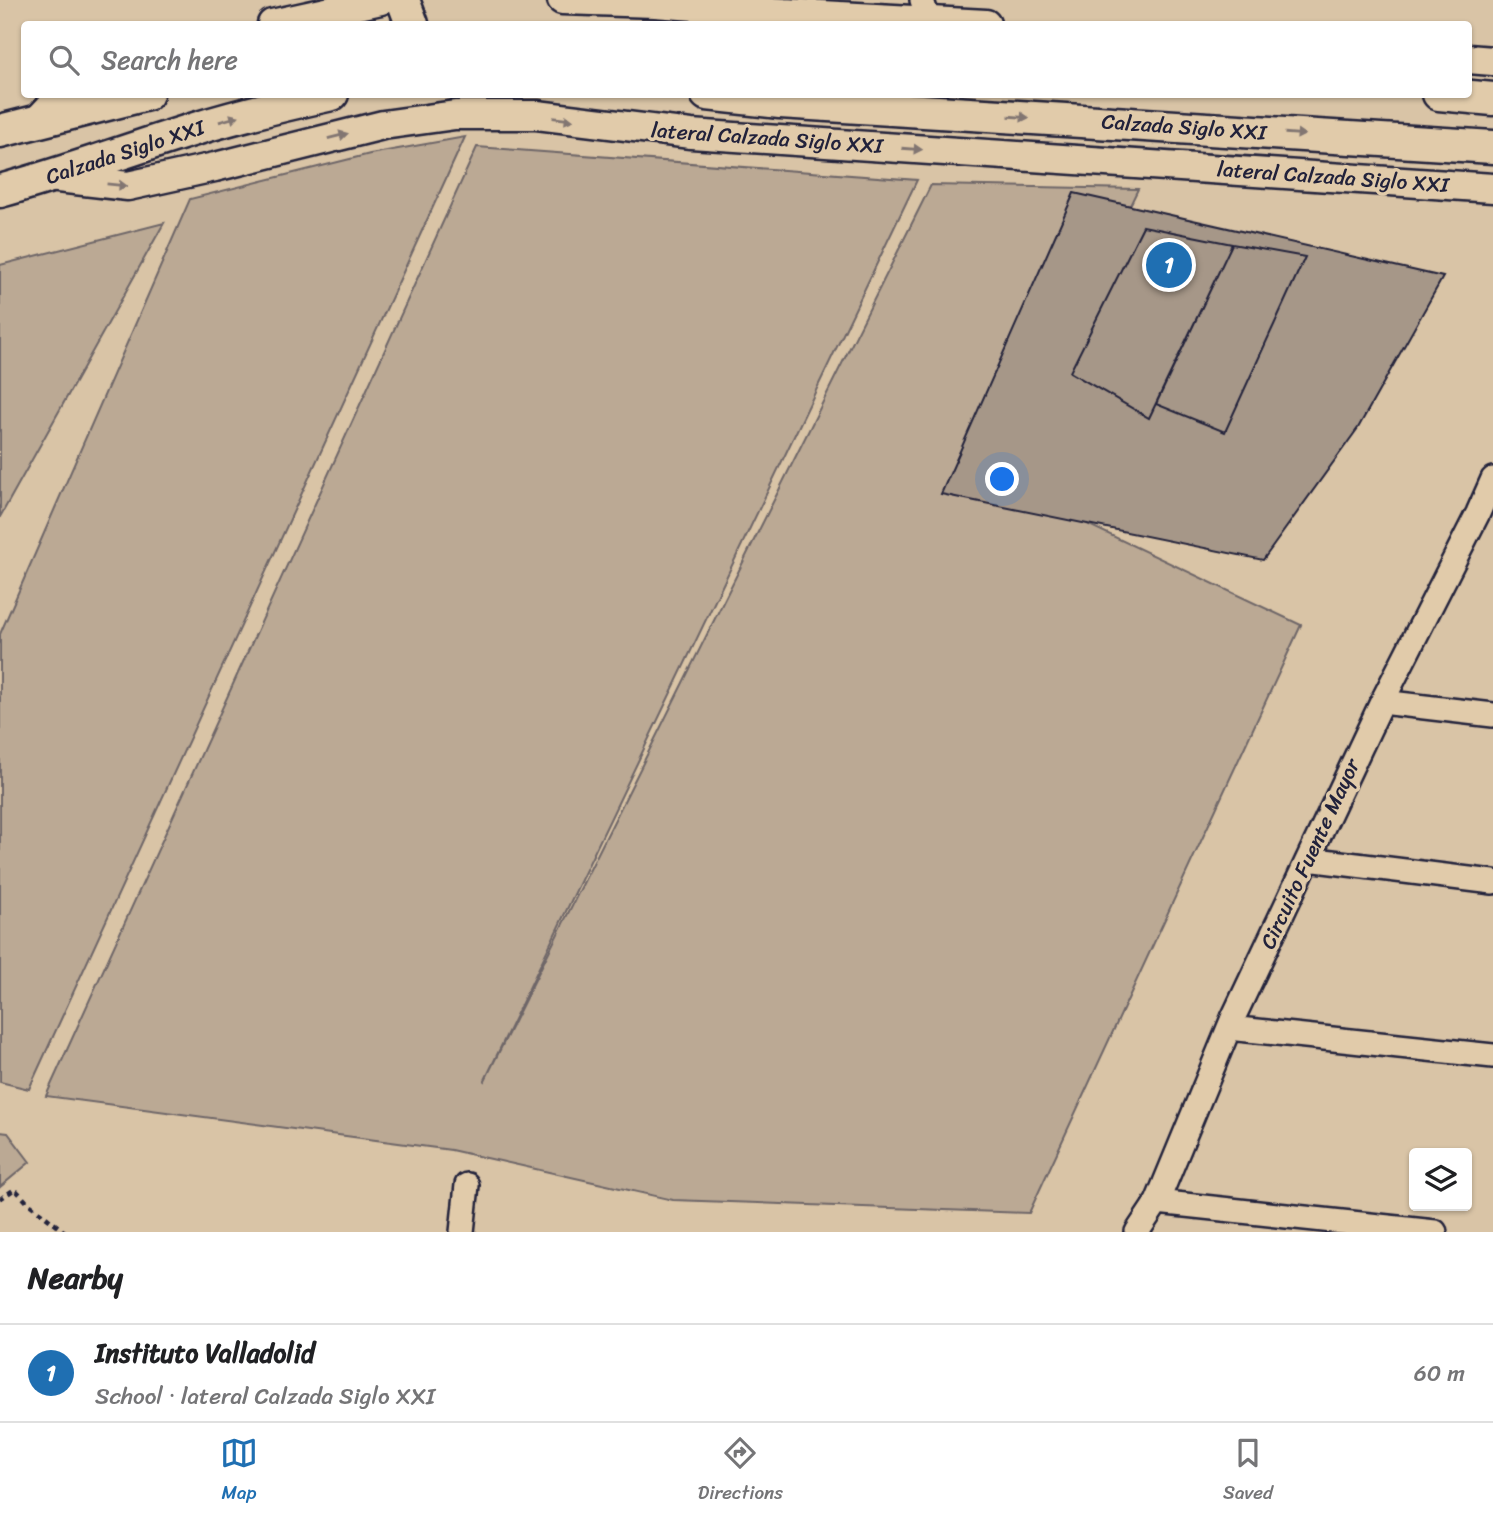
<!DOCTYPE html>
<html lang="en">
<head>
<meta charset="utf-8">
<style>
  :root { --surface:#fff; --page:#f6f6f6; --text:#202124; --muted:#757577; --line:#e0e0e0; --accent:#1f6fb2 }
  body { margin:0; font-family:Sriracha,sans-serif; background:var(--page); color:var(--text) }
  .controls { position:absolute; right:21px; bottom:21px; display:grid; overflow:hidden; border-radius:7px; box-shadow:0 2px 5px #0004 }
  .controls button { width:63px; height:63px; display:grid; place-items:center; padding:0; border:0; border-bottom:2px solid var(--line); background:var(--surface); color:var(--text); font:35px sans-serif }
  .you { position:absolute; left:1003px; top:480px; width:24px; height:24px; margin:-18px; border:5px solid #fff; border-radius:50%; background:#1a73e8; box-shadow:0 0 0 10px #1a73e833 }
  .badge { display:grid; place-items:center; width:46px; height:46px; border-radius:50%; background:var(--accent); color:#fff; font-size:23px; font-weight:700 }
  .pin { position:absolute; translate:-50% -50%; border:4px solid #fff; box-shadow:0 2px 7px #0006 }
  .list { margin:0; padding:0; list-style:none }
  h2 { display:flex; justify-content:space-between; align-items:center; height:91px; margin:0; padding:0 28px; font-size:30px }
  h2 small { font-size:23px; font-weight:400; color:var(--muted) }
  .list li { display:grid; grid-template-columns:46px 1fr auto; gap:21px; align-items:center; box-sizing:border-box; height:98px; padding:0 28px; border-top:2px solid var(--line) }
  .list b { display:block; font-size:26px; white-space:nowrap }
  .list p { margin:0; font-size:23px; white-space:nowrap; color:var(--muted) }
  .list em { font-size:23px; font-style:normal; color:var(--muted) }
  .icon { flex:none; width:38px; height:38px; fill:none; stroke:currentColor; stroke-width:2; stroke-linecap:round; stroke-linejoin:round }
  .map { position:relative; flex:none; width:1493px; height:1232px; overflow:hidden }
  .search { position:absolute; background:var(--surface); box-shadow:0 2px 5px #0004; left:21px; right:21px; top:21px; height:77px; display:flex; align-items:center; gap:18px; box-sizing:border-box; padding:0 24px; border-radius:7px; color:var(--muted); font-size:26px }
  .sheet { height:189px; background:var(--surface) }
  nav { display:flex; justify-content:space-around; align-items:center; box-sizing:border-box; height:98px; border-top:2px solid var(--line); background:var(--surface); font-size:19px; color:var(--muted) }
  nav a { display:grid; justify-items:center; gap:4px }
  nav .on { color:var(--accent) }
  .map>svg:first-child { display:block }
  .green { fill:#bba994; stroke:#6e6668; stroke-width:2 }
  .building { fill:#a69788; stroke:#22223b; stroke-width:2 }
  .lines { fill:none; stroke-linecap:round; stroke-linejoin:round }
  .minor-casing { stroke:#22223b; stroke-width:28 }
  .tertiary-casing { stroke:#22223b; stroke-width:33 }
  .secondary-casing { stroke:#22223b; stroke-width:37 }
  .path { stroke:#22223b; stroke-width:4.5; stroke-dasharray:5 5; stroke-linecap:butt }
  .minor { stroke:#e1cbaa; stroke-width:23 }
  .tertiary { stroke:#e1cbaa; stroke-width:28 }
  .secondary { stroke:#e1cbaa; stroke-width:32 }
  .oneway { fill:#827672 }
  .labels { text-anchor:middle; stroke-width:7; stroke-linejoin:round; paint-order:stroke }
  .street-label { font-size:21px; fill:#22223b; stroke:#e1cbaa }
</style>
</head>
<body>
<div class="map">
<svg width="1493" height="1232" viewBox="0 0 1493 1232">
  <rect width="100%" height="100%" fill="#d9c4a6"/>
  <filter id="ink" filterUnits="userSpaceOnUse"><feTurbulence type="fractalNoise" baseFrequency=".0143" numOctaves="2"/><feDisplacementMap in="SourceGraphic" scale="14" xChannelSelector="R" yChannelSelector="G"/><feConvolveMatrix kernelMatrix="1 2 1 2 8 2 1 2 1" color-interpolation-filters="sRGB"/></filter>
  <g filter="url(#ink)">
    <path class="green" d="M465 137 29 1089 0 1082V634L190 199 370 154Z
      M477 147 917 180 484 1082 931 185 1138 189 996 481 1301 625 1029 1213 673 1200 451 1150 46 1096Z
      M164 223 0 517V265Z
      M0 1132 8 1133 30 1162 0 1187Z"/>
    <path class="building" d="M1074 193 1443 277 1358 428 1263 560 941 494Z
      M1143 226 1232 244 1149 418 1070 372Z
      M1232 244 1305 257 1225 432 1156 404Z"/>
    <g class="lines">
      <g class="minor-casing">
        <path id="minor" d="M922 0 928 20
          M1382 702 1493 715
          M1308 859 1493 882
          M1229 1028 1493 1056
          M1157 1202 1435 1232
          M462 1232 467 1185
          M1137 1232 1157 1202 1233 1018 1382 702 1478 513 1493 479"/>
      </g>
      <g class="tertiary-casing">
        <path id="tertiary" d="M562 0 655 3 784 13 986 24
          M272 24 381 0
          M1468 59 1493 61
          M36 122 62 94
          M49 177 128 186 215 167 383 125 455 115H537L691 134 1493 188"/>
      </g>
      <g class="secondary-casing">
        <path id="secondary" d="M403 0 412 24
          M707 94 780 102 1493 147
          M1439 94 1493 99
          M0 131 147 94
          M0 191C66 173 130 149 195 129 240 115 286 104 332 94"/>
      </g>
      <path class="path" d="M0 1199 15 1189 28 1203 65 1232"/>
      <use href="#minor" class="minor"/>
      <use href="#tertiary" class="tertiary"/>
      <use href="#secondary" class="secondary"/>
    </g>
    <defs><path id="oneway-solid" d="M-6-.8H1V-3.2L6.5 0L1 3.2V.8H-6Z" transform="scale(1.75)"/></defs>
    <g class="oneway">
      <use href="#oneway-solid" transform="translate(1019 117) rotate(4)"/>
      <use href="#oneway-solid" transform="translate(229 119) rotate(-16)"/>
      <use href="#oneway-solid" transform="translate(563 119) rotate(7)"/>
      <use href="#oneway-solid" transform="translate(1295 134) rotate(4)"/>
      <use href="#oneway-solid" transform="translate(338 136) rotate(-14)"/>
      <use href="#oneway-solid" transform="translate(912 149) rotate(4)"/>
      <use href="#oneway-solid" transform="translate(117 185) rotate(6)"/>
    </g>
  </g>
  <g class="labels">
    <g class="street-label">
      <text transform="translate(1184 127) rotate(4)" y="7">Calzada Siglo XXI</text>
      <text transform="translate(767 138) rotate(4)" y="7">lateral Calzada Siglo XXI</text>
      <text transform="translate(125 152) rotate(-18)" y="7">Calzada Siglo XXI</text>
      <text transform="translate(1333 177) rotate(4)" y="7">lateral Calzada Siglo XXI</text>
      <text transform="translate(1310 854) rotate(-65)" y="7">Circuito Fuente Mayor</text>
    </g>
  </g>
</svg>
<div class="controls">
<button><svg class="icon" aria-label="layers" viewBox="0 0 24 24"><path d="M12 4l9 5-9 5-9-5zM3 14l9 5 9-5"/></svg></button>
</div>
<div class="you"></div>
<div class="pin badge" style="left:1169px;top:265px">1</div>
<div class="search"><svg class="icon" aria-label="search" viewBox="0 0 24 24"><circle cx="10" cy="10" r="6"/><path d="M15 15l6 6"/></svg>Search here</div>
</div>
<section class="sheet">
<h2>Nearby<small></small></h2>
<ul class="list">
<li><span class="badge">1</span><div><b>Instituto Valladolid</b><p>School · lateral Calzada Siglo XXI</p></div><em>60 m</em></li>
</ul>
</section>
<nav>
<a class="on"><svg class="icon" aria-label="map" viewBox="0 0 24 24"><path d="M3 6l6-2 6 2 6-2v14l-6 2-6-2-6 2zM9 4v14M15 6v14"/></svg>Map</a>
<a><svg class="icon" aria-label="directions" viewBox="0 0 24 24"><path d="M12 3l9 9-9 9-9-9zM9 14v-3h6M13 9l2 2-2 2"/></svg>Directions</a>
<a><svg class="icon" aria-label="saved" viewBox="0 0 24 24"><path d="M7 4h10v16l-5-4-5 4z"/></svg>Saved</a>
</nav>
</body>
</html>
